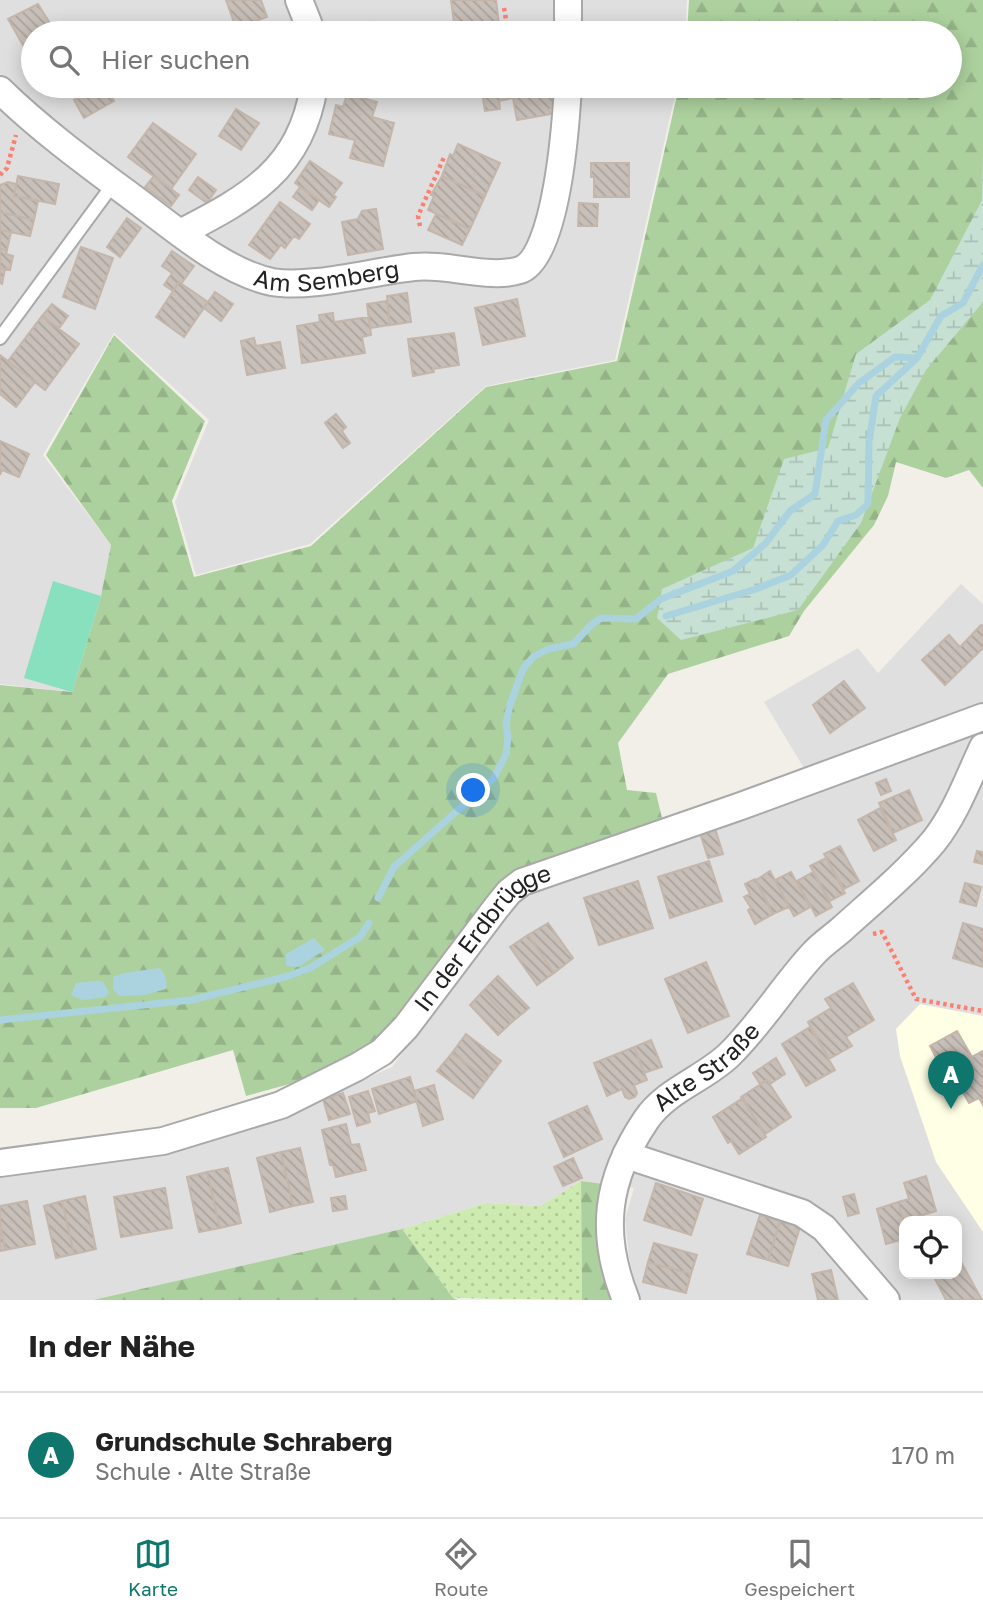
<!DOCTYPE html>
<html lang="de">
<head>
<meta charset="utf-8">
<style>
  :root { --surface:#fff; --page:#f2f2f2; --text:#222; --muted:#767676; --line:#e0e0e0; --accent:#0f766e }
  body { margin:0; font-family:"Golos Text",sans-serif; background:var(--page); color:var(--text) }
  .controls { position:absolute; right:21px; bottom:21px; display:grid; overflow:hidden; border-radius:14px; box-shadow:0 4px 18px #0003 }
  .controls button { width:63px; height:63px; display:grid; place-items:center; padding:0; border:0; border-bottom:2px solid var(--line); background:var(--surface); color:var(--text); font:35px sans-serif }
  .you { position:absolute; left:474px; top:791px; width:24px; height:24px; margin:-18px; border:5px solid #fff; border-radius:50%; background:#1a73e8; box-shadow:0 0 0 10px #1a73e833 }
  .badge { display:grid; place-items:center; width:46px; height:46px; border-radius:50%; background:var(--accent); color:#fff; font-size:23px; font-weight:700 }
  .pin { position:absolute; translate:-50% -58px; filter:drop-shadow(0 2px 4px #0008) }
  .pin::after { content:''; position:absolute; top:37px; width:24px; height:21px; background:inherit; clip-path:polygon(0 0,100% 0,50% 100%) }
  .list { margin:0; padding:0; list-style:none }
  h2 { display:flex; justify-content:space-between; align-items:center; height:91px; margin:0; padding:0 28px; font-size:30px }
  h2 small { font-size:23px; font-weight:400; color:var(--muted) }
  .list li { display:grid; grid-template-columns:46px 1fr auto; gap:21px; align-items:center; box-sizing:border-box; height:126px; padding:0 28px; border-top:2px solid var(--line) }
  .list b { display:block; font-size:26px; white-space:nowrap }
  .list p { margin:0; font-size:23px; white-space:nowrap; color:var(--muted) }
  .list em { font-size:23px; font-style:normal; color:var(--muted) }
  .icon { flex:none; width:38px; height:38px; fill:none; stroke:currentColor; stroke-width:2; stroke-linecap:round; stroke-linejoin:round }
  .map { position:relative; flex:none; width:983px; height:1300px; overflow:hidden }
  .search { position:absolute; background:var(--surface); box-shadow:0 4px 18px #0003; left:21px; right:21px; top:21px; height:77px; display:flex; align-items:center; gap:18px; box-sizing:border-box; padding:0 24px; border-radius:38px; color:var(--muted); font-size:26px }
  .sheet { height:217px; background:var(--surface) }
  nav { display:flex; justify-content:space-around; align-items:center; box-sizing:border-box; height:98px; border-top:2px solid var(--line); background:var(--surface); font-size:19px; color:var(--muted) }
  nav a { display:grid; justify-items:center; gap:4px }
  nav .on { color:var(--accent) }
  .map>svg:first-child { display:block }
  .residential { fill:#e0dfdf; fill-rule:evenodd }
  .education { fill:#ffffe5 }
  .grass { fill:url(#grass-dots) }
  .forest { fill:url(#forest-firs) }
  .wetland { fill:url(#wetland-marsh) }
  .pitch { fill:#88e0be }
  .water { fill:#aad3df }
  .lines { fill:none; stroke-linecap:round; stroke-linejoin:round }
  .stream { stroke:#aad3df; stroke-width:7 }
  .building { fill:url(#building-back-hatch); stroke:#c4b6ab; stroke-width:2 }
  .service-casing { stroke:#a9a9a9; stroke-width:16 }
  .minor-casing { stroke:#a9a9a9; stroke-width:30 }
  .path { stroke:#fa8072; stroke-width:4.5; stroke-dasharray:3.5 3.5; stroke-linecap:butt }
  .service { stroke:#fff; stroke-width:12 }
  .minor { stroke:#fff; stroke-width:26 }
  .labels { text-anchor:middle; stroke-width:5; stroke-linejoin:round; paint-order:stroke }
  .street-label { font-size:24px; fill:#222; stroke:#fff }
</style>
</head>
<body>
<div class="map">
<svg width="983" height="1300" viewBox="0 0 983 1300">
  <defs>
    <pattern id="grass-dots" width="8" height="8" patternUnits="userSpaceOnUse" patternTransform="scale(1.75)"><rect width="8" height="8" fill="#cdebb0"/><path d="M2 2h.1M6 6h.1" fill="none" stroke="#b0c997" stroke-width="1.8" stroke-linecap="round"/></pattern>
    <pattern id="forest-firs" width="22" height="20" patternUnits="userSpaceOnUse" patternTransform="scale(1.75)"><rect width="22" height="20" fill="#add19e"/><path d="M5 1l3.5 6h-7zM16 11l3.5 6h-7z" fill="#95b388"/></pattern>
    <pattern id="wetland-marsh" width="20" height="14" patternUnits="userSpaceOnUse" patternTransform="scale(1.75)"><rect width="20" height="14" fill="#c6e0d4"/><path d="M1 5h8M5 5V1M11 12h8M15 12V8" fill="none" stroke="#aac0b6"/></pattern>
    <pattern id="building-back-hatch" width="6" height="6" patternUnits="userSpaceOnUse" patternTransform="scale(1.75)"><rect width="6" height="6" fill="#c7bfb8"/><path d="M-1 5l2 2M0 0l6 6M5-1l2 2" fill="none" stroke="#aba49e"/></pattern>
  </defs>
  <rect width="100%" height="100%" fill="#f2efe9"/>
  <path class="residential" d="M0 0H687L685 33H33V86H677L615 360 486 386 310 544 196 575 175 502 209 420 114 333 43 455 111 545 101 596 72 692 0 684Z
    M961 584 983 604V1300H640L629 1258 625 1219 634 1188 581 1181 540 1206 486 1203 402 1229 93 1300H0V1173L287 1113 392 1067 500 921 528 893 747 813 819 793 764 702 858 648 878 673ZM904 1221H957V1274H904Z"/>
  <path class="education" d="M920 1004 983 1016V1232L936 1162 900 1056 896 1029Z"/>
  <path class="grass" d="M581 1181 582 1300 453 1298 402 1229 486 1203 540 1206Z"/>
  <path class="forest" d="M689 0H983V488L969 470 946 478 896 462 888 496 874 525 804 611 789 636 668 674 618 743 627 790 656 793 662 818 580 852 519 872 391 1026 364 1050 293 1083 246 1096 233 1050 36 1108H0V685L72 692 101 596 111 545 46 455 114 335 205 421 172 501 194 577 311 546 486 387 617 361 679 86H950V33H687Z
    M581 1181 612 1185 616 1300H582Z
    M402 1229 453 1298 458 1300H93Z"/>
  <path class="wetland" d="M983 151V302L926 370 900 418 861 523 798 610 681 640 657 618 662 589 753 548 784 459 828 448 856 354 930 300 982 200Z"/>
  <path class="pitch" d="M53 581 101 596 72 692 24 678Z"/>
  <path class="water" d="M314 938 325 950 298 967 286 966V954Z
    M159 968C165 973 168 982 166 989L144 995 119 996 113 989V977L124 973Z
    M97 981 103 982 109 992 106 997 82 1000 71 995 76 983Z"/>
  <g class="lines">
    <path class="stream" d="M666 616 756 589 791 575 823 545 838 521 856 515 868 504 869 442 876 396 917 358
      M378 898 394 867 494 778 506 754 508 738 506 723 510 705 523 669 533 657 548 649 573 644 592 624 601 618 636 619 661 599 733 571 765 544 790 511 815 494 826 420 859 383 895 357 917 358 941 316 963 303 983 265
      M0 1020 191 1000 285 977 310 968 360 937 369 923"/>
  </g>
  <path class="building" d="M226 0H261L267 17 236 28Z
    M451 0H496L499 24 455 30Z
    M38 4 56 33H33V57L31 59 8 19Z
    M374 22 377 33H343L342 30Z
    M72 86H105L114 101 84 118 74 100 78 98Z
    M481 86H555L559 107 549 109 551 114 517 120 513 98 499 101 500 109 485 111Z
    M611 86H650V87L611 88Z
    M347 94 377 102 372 117 394 123 383 166 350 158 355 140 329 134 336 105 343 107Z
    M236 109 259 123 241 150 219 136Z
    M153 123 196 154 171 189 128 157Z
    M458 144 500 163 485 196 442 176 450 154 453 156Z
    M310 161 342 183 333 195 336 197 329 207 295 183Z
    M591 163H629V197H594V177H591Z
    M18 176 59 184 55 204 14 196Z
    M154 176 179 195 171 206 145 187Z
    M442 176 485 196 470 229 428 210 434 196 431 195Z
    M198 177 216 190 207 203 189 190Z
    M8 182 16 184 14 196 38 201 34 220 0 212V185Z
    M300 187 319 200 312 210 293 197Z
    M280 202 310 224 299 239 294 236 285 248 281 245 270 259 249 245Z
    M579 203 598 204 597 226H578Z
    M376 209 383 249 348 255 342 222 358 219 362 211Z
    M0 212 34 220 30 236 0 230Z
    M436 214 470 229 462 245 428 230Z
    M127 218 141 228 120 257 107 247Z
    M0 230 11 232 7 250 0 249Z
    M81 247 113 258 95 309 63 297Z
    M0 249 7 250 6 254 13 256 10 270 0 268Z
    M172 251 194 266 181 284 179 282 173 291 164 285 172 273 162 266Z
    M0 268 5 269 2 284 0 283Z
    M179 282 208 302 184 337 156 317Z
    M215 292 233 304 221 321 204 308Z
    M407 293 411 322 390 325 387 296Z
    M517 299 525 336 483 345 475 308Z
    M387 301 390 325 370 328 367 304Z
    M52 304 68 316 59 328 42 316Z
    M333 313 334 322 369 317 371 335 362 337 365 353 302 363 297 326 320 322 319 315Z
    M42 316 79 344 45 390 8 361Z
    M454 333 459 365 433 369 434 372 413 376 408 339Z
    M254 338 256 346 280 342 285 368 247 375 241 341Z
    M0 355 35 382 16 407 0 394Z
    M336 414 346 427 342 431 350 443 343 448 325 423Z
    M0 441 29 454 19 477 2 470 0 475Z
    M981 625 983 627V648L945 685 922 660 949 635 960 647Z
    M844 681 865 708 830 733 813 705Z
    M886 779 891 791 881 795 876 783Z
    M909 790 922 820 893 833 879 803Z
    M880 808 896 840 874 851 858 820Z
    M714 825 723 854 708 858 699 830Z
    M840 846 859 881 844 889 824 854Z
    M977 851 983 852V864L974 862Z
    M826 858 845 893 830 901 810 866Z
    M709 861 722 901 670 918 658 877Z
    M770 871 789 907 773 914 756 880Z
    M791 872 810 907 794 916 775 880Z
    M813 872 832 907 816 916 797 881Z
    M755 879 773 914 755 924 748 910 751 908 744 897 750 894 745 884Z
    M638 881 653 928 599 945 584 898Z
    M965 883 981 887 976 906 960 902Z
    M548 923 573 958 554 973 528 935Z
    M963 923 983 929V967L953 958Z
    M528 935 554 973 537 985 510 947Z
    M706 962 729 1016 688 1033 665 979Z
    M498 976 529 1008 512 1022 483 991Z
    M853 983 874 1020 846 1037 852 1046 829 1059 808 1022 831 1008 825 999Z
    M483 991 512 1022 498 1035 470 1005Z
    M810 1027 835 1070 806 1086 782 1044Z
    M957 1031 972 1057 983 1051V1105L979 1098 969 1103 950 1069 944 1073 930 1046Z
    M466 1034 501 1061 487 1079 452 1053Z
    M651 1040 662 1067 644 1073 634 1047Z
    M634 1047 647 1080 634 1085 637 1093 635 1097 629 1099 625 1097 622 1089 607 1096 594 1063Z
    M452 1053 487 1079 473 1098 437 1071Z
    M776 1058 785 1074 770 1084 767 1080 760 1084 753 1073Z
    M410 1077 417 1101 379 1114 372 1089Z
    M767 1080 791 1117 765 1134 741 1097Z
    M434 1085 443 1119 423 1126 414 1091Z
    M368 1091 375 1111 368 1113 370 1122 357 1126 349 1097Z
    M343 1093 350 1114 329 1120 323 1099Z
    M743 1098 766 1137 739 1154 731 1141 728 1143 713 1117Z
    M587 1106 602 1139 564 1157 549 1123Z
    M346 1124 351 1145 359 1144 366 1170 336 1177 333 1165H330L322 1130Z
    M300 1148 313 1202 293 1206 281 1152Z
    M281 1152 293 1206 270 1212 257 1158Z
    M573 1158 582 1178 563 1186 554 1167Z
    M228 1168 241 1223 220 1228 207 1172Z
    M207 1172 220 1228 199 1232 187 1177Z
    M926 1176 936 1211 903 1221 898 1202 909 1199 904 1183Z
    M656 1183 703 1199 691 1235 644 1220Z
    M165 1188 172 1228 121 1237 114 1197Z
    M854 1194 859 1213 848 1216 843 1197Z
    M85 1196 96 1249 74 1254 62 1201Z
    M345 1196 347 1209 333 1211 331 1198Z
    M27 1201 35 1244 5 1250 0 1221V1206Z
    M62 1201 74 1254 56 1258 44 1206Z
    M898 1202 904 1223V1239L886 1244 877 1209Z
    M760 1215 780 1221 768 1260 747 1254Z
    M0 1221 5 1250 0 1251Z
    M780 1221 800 1227 788 1266 768 1260Z
    M654 1243 697 1255 691 1274 648 1262Z
    M648 1262 691 1274 686 1293 643 1282Z
    M961 1262 982 1300H946L934 1277 940 1274H957V1265Z
    M831 1270 838 1300H818L812 1274Z"/>
  <g class="lines">
    <g class="service-casing">
      <path id="service" d="M0 338 114 183"/>
    </g>
    <g class="minor-casing">
      <g id="minor">
        <path d="M299 0 312 33"/>
        <path d="M568 0V33"/>
        <path id="s1" d="M0 90C42 131 89 165 136 200 175 229 224 272 272 282 310 289 374 271 414 267 448 263 489 280 520 270 557 258 566 121 568 86"/>
        <path d="M180 233C250 197 301 169 314 86"/>
        <path d="M626 1155 802 1213 824 1228 886 1300"/>
        <path id="s2" d="M0 1163 163 1141 281 1105 357 1067 382 1052 406 1027 496 908 509 892 522 882 741 806 983 717"/>
        <path id="s3" d="M626 1300C599 1233 606 1179 646 1120 666 1090 704 1079 729 1055 761 1024 784 985 814 953 822 944 833 937 842 929 873 901 907 873 934 841 956 813 968 779 983 747"/>
      </g>
    </g>
    <path class="path" d="M504 8 508 31 547 29
      M0 175 7 168 16 135
      M420 226 418 216 445 155
      M873 934 882 932 916 999 983 1011"/>
    <use href="#service" class="service"/>
    <use href="#minor" class="minor"/>
  </g>
  <g class="labels">
    <g class="street-label">
      <text dy="8" stroke="none"><textPath href="#s1" startOffset="390">Am Semberg</textPath></text>
      <text dy="8" stroke="none"><textPath href="#s2" startOffset="556">In der Erdbrügge</textPath></text>
      <text dy="8" stroke="none"><textPath href="#s3" startOffset="271">Alte Straße</textPath></text>
    </g>
  </g>
</svg>
<div class="controls">
<button><svg class="icon" aria-label="locate" viewBox="0 0 24 24"><circle cx="12" cy="12" r="6"/><path d="M12 2v4M12 18v4M2 12h4M18 12h4"/></svg></button>
</div>
<div class="you"></div>
<div class="pin badge" style="left:951px;top:1109px">A</div>
<div class="search"><svg class="icon" aria-label="search" viewBox="0 0 24 24"><circle cx="10" cy="10" r="6"/><path d="M15 15l6 6"/></svg>Hier suchen</div>
</div>
<section class="sheet">
<h2>In der Nähe<small></small></h2>
<ul class="list">
<li><span class="badge">A</span><div><b>Grundschule Schraberg</b><p>Schule · Alte Straße</p></div><em>170 m</em></li>
</ul>
</section>
<nav>
<a class="on"><svg class="icon" aria-label="map" viewBox="0 0 24 24"><path d="M3 6l6-2 6 2 6-2v14l-6 2-6-2-6 2zM9 4v14M15 6v14"/></svg>Karte</a>
<a><svg class="icon" aria-label="directions" viewBox="0 0 24 24"><path d="M12 3l9 9-9 9-9-9zM9 14v-3h6M13 9l2 2-2 2"/></svg>Route</a>
<a><svg class="icon" aria-label="saved" viewBox="0 0 24 24"><path d="M7 4h10v16l-5-4-5 4z"/></svg>Gespeichert</a>
</nav>
</body>
</html>
